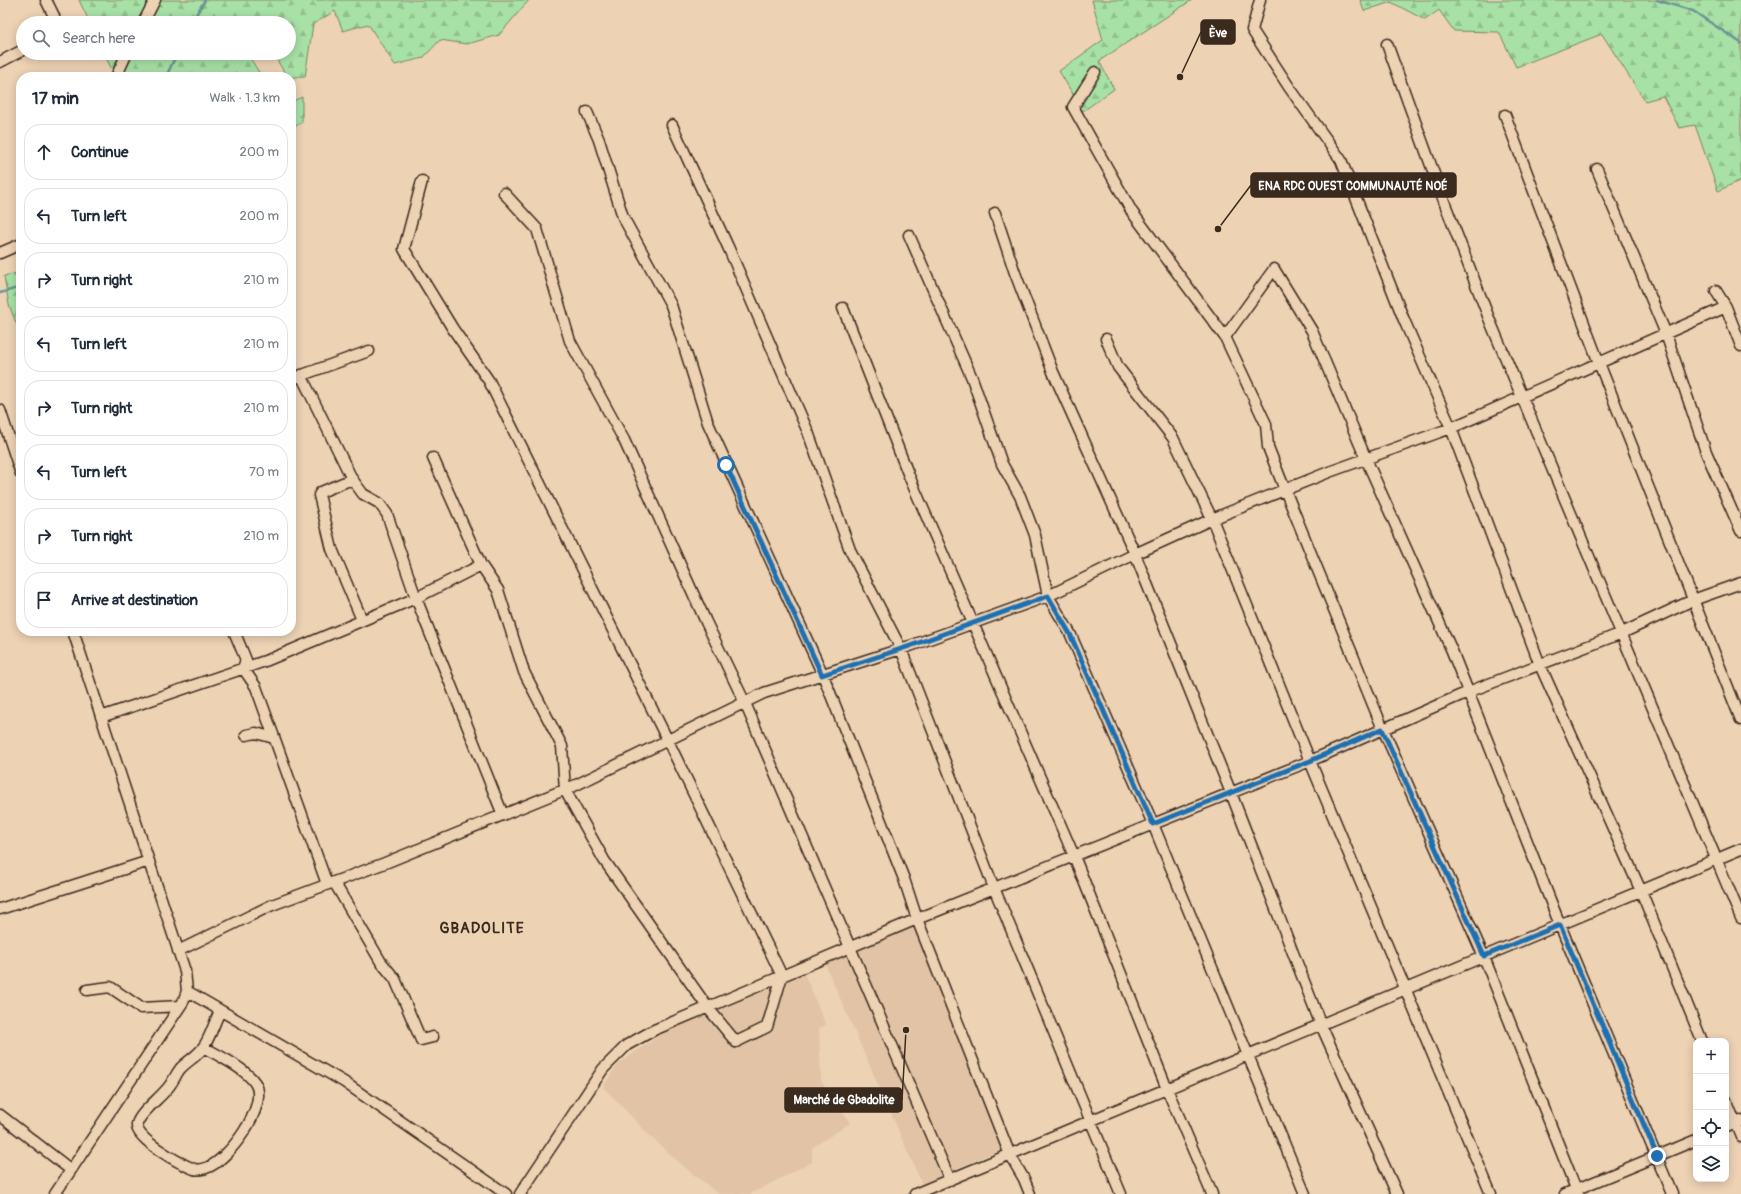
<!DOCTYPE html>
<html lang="en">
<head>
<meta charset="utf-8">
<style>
  :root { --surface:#fff; --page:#f2f2f3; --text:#1f2937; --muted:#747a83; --line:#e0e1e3 }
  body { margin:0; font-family:Pangolin,sans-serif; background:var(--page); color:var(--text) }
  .controls { position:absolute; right:12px; bottom:12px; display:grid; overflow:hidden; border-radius:8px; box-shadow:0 2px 10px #0003 }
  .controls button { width:36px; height:36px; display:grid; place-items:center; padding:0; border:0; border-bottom:1px solid var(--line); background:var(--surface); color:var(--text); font:20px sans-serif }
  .stop { position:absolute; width:12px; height:12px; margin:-9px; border:3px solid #1f6fb2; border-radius:50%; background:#fff }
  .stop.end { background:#1f6fb2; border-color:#fff; box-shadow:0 1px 4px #0008 }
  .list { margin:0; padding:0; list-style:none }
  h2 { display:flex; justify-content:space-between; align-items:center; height:52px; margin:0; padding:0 16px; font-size:17px }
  h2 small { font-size:13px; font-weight:400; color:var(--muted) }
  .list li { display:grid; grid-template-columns:26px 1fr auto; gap:12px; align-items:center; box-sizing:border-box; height:56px; margin:0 8px 8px; padding:0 8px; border:1px solid var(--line); border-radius:16px }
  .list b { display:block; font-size:15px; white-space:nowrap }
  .list em { font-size:13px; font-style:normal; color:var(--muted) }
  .icon { flex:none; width:22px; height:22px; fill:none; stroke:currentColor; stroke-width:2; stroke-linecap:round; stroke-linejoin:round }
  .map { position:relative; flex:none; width:1741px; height:1194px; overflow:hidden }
  .search { position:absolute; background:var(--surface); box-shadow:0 2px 10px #0003; left:16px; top:16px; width:280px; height:44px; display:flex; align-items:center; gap:10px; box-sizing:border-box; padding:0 14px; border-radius:22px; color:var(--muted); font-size:15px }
  .panel { position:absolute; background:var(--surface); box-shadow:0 2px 10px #0003; left:16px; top:72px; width:280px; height:564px; border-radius:16px }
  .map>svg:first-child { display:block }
  .built { fill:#e2c3a5 }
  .forest { fill:url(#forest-firs); stroke:#718662 }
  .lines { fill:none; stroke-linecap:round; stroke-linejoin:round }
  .stream { stroke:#6a9494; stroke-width:2.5 }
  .minor-casing { stroke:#3b2a1e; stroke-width:13 }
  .minor { stroke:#edd2b4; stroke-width:10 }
  .route { stroke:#1f6fb2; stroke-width:5 }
  .labels { text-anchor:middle; stroke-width:3.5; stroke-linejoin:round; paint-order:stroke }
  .district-label { font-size:15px; font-weight:bold; letter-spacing:1px; fill:#3b2a1e; stroke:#edd2b4 }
  .leader { fill:none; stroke:#3b2a1e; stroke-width:1.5 }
  .callout-dot { fill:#3b2a1e; stroke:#edd2b4; stroke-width:1.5 }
  .callout { fill:#3b2a1e; stroke:#3b2a1e; stroke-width:1.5 }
  .callout-label { font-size:12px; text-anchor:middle; font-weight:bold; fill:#fff }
</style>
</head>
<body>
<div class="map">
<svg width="1741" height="1194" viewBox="0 0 1741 1194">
  <defs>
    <pattern id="forest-firs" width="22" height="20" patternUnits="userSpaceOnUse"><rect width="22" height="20" fill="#a7e1a6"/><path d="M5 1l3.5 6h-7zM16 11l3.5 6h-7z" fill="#91c18e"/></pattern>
  </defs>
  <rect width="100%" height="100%" fill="#edd2b4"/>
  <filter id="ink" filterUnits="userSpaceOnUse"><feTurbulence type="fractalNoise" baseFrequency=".025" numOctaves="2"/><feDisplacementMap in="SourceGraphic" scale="8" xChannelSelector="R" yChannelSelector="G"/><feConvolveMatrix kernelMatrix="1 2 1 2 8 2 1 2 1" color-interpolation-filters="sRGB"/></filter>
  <g filter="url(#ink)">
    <path class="built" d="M915 925 1004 1148 922 1184 824 962Z
      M804 973 826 1025 819 1028 821 1081 850 1123 812 1148V1162L750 1194H719L688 1170 651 1137 603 1087 618 1064 660 1035Z"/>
    <path class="forest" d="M79 0H529L499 35 467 44 440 40 423 58 395 65 368 24 343 31 335 11 313 24 305 77H287L273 53H289V23H90Z
      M1092 0H1192L1099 61 1114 89 1083 111 1059 71 1103 40Z
      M1360 0H1741V180L1718 191 1695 125 1679 128 1663 96 1645 101 1602 34 1516 67 1499 32 1454 31 1439 10 1425 20 1391 2 1364 11Z
      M104 53H249L250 58 262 77H109L113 72Z
      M302 97V122L291 129V102Z
      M21 272V335L9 305 4 276Z"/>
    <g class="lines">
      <path class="stream" d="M1657 0 1693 11 1741 43
        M191 23 205 0
        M166 77 177 53
        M0 293 21 287"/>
      <g class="minor-casing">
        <path id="minor" d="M46 0 54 16 53 23
          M1260 0 1252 30 1289 87 1341 160 1404 320 1451 428 1540 665 1641 891 1702 1041
          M143 23 155 0
          M1387 44 1445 204 1490 321 1741 918
          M0 62 23 50
          M1095 72 1073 107 1132 212 1225 337 1266 424 1268 447 1285 490 1383 729 1484 957 1578 1194
          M116 77 127 53
          M587 112 599 140 623 217 671 305 708 423 823 675 904 879 917 919 1010 1155 1024 1179 1030 1194
          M1505 115 1599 363 1741 720
          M672 125 729 249 808 432 850 550 901 649 994 888 1121 1194
          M1597 169 1666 334 1706 452 1741 531
          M422 181 404 249 453 329 489 381 668 741 782 976 767 1027 736 1042 708 1008 604 860 565 790 562 746 524 672 498 590 481 565 433 458
          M504 193 537 229 570 341 624 440 706 622 745 703 950 1180
          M995 213 1015 273 1053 372 1135 554 1231 793 1321 1025 1397 1194
          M909 235 972 378 1002 464 1020 496 1035 535 1048 596 1070 633 1153 824 1305 1194
          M0 253 21 244
          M1716 291 1726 307 1741 346
          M843 308 909 476 1074 856 1167 1089 1212 1194
          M1225 337 1274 269 1312 331 1366 459 1452 651 1560 925 1672 1194
          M1106 339 1118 367 1173 438 1212 519 1310 761 1491 1194
          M301 375 352 479 363 494 379 503 387 514 416 598 503 815
          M291 379 369 351
          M0 410 21 474
          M352 479 321 492 319 495 332 549 362 620
          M234 631 246 660 243 668 256 687 327 884
          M101 717 268 660 416 598 481 565
          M246 735 256 733 274 738
          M334 882 381 962 395 979 421 1040 433 1037
          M0 909 149 861
          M178 951 272 905 385 863 576 785 764 693 910 646 1048 596 1135 554 1212 519 1329 472 1451 428 1726 307
          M87 990 110 987 141 1008 180 1006
          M187 991 344 1082 506 1194
          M203 1047C218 1055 246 1069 255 1083 270 1105 227 1162 206 1168 203 1169 197 1170 194 1169 181 1164 134 1139 137 1124 140 1112 163 1096 170 1085 174 1080 176 1074 180 1069 186 1062 196 1057 202 1049 210 1039 214 1023 220 1011
          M1726 1100 1741 1137
          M0 1115 71 1170
          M1726 1127 1741 1121
          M55 1194 183 1002 187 991 185 971 73 631
          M520 1194 603 1069 627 1045 654 1030 917 919 1310 761 1468 692 1622 633 1693 600 1741 583
          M915 1194 1741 849
          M1565 1194 1696 1140"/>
      </g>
      <use href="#minor" class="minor"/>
    </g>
  </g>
  <g class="lines" filter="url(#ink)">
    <path class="route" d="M726 465 822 675 910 646 1048 596 1070 634 1153 824 1310 761 1382 729 1484 956 1560 925 1657 1156"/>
  </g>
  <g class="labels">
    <g class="district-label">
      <text x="482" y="933">GBADOLITE</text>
    </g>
  </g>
  <path class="leader" d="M1180 77L1201 32M1218 229L1251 185M906 1030L902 1100"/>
  <g class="callout-dot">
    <circle cx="1180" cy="77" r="4"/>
    <circle cx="1218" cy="229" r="4"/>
    <circle cx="906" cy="1030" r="4"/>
  </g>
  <g class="callout">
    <rect x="1201" y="20" width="34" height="24" rx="4"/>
    <rect x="1251" y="173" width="205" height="24" rx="4"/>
    <rect x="785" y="1088" width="117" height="24" rx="4"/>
  </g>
  <g class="callout-label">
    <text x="1218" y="37">Ève</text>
    <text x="1353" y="190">ENA RDC OUEST COMMUNAUTÉ NOÉ</text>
    <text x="844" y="1104">Marché de Gbadolite</text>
  </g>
</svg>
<div class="controls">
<button>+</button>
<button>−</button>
<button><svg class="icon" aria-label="locate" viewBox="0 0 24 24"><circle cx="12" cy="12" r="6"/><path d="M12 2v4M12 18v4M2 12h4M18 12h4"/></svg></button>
<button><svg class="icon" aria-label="layers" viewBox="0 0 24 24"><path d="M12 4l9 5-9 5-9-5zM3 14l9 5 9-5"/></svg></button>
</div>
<div class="stop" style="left:726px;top:465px"></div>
<div class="stop end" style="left:1657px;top:1156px"></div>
<div class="search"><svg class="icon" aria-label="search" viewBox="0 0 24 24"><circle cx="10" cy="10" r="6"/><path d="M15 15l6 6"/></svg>Search here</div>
<section class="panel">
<h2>17 min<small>Walk · 1.3 km</small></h2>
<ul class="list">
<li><svg class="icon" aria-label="ahead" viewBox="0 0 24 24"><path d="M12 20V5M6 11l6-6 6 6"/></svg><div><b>Continue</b></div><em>200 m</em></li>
<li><svg class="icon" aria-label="left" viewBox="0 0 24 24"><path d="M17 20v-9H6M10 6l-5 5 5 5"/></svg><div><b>Turn left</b></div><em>200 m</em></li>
<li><svg class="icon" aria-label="right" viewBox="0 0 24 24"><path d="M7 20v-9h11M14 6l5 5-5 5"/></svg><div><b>Turn right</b></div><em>210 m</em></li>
<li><svg class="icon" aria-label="left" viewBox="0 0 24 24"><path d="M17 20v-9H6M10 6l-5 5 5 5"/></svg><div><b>Turn left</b></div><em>210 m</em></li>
<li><svg class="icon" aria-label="right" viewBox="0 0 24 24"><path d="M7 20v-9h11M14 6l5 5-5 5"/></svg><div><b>Turn right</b></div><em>210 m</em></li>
<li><svg class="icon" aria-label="left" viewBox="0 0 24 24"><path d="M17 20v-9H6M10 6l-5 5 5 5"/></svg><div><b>Turn left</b></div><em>70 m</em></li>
<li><svg class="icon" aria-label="right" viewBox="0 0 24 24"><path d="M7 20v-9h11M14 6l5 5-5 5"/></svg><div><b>Turn right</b></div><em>210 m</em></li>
<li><svg class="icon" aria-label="arrive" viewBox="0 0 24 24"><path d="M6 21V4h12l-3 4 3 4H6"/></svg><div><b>Arrive at destination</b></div></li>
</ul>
</section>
</div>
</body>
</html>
